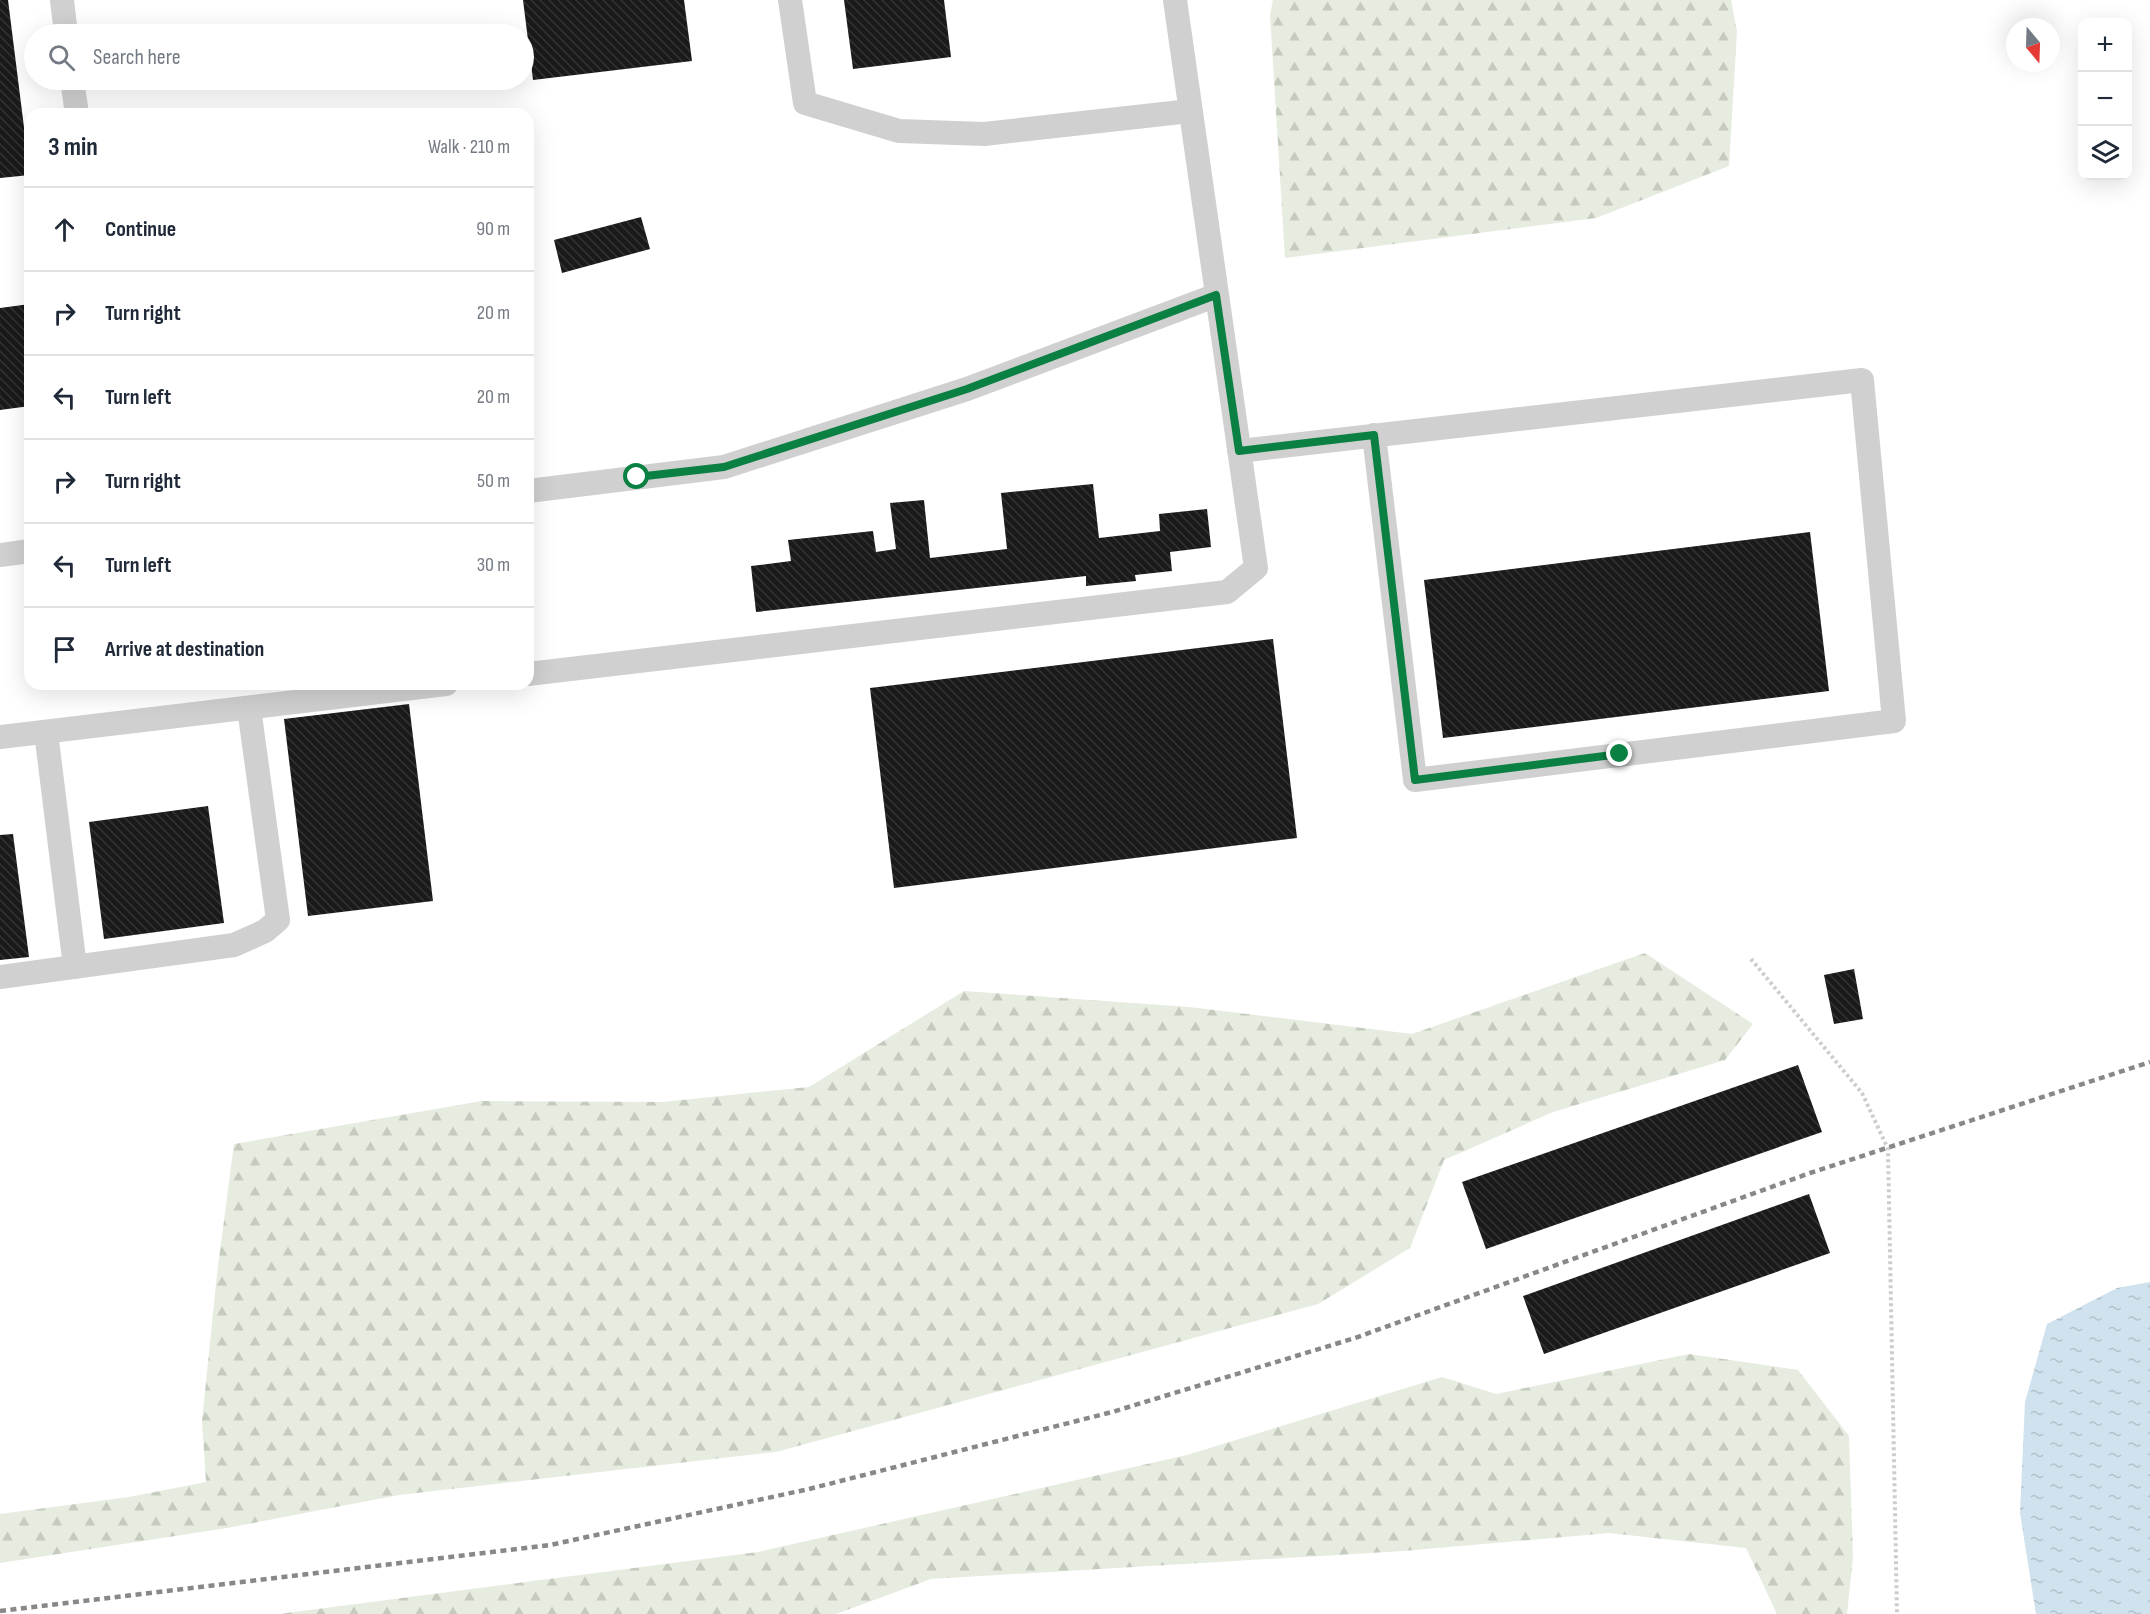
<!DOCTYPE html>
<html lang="en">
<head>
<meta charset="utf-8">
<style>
  :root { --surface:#fff; --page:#f2f2f3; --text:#1f2937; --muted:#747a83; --line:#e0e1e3 }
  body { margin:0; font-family:"Sofia Sans Condensed",sans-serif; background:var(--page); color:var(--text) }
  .controls { position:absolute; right:18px; top:18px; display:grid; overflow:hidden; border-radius:12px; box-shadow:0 6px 24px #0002 }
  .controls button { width:54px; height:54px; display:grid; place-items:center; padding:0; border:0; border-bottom:2px solid var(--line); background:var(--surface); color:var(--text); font:30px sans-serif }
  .compass { position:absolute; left:2006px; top:18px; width:54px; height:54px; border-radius:50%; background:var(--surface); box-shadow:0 6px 24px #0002; rotate:161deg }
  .stop { position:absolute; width:18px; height:18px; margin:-14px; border:4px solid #0b8043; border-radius:50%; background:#fff }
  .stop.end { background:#0b8043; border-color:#fff; box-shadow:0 2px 6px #0008 }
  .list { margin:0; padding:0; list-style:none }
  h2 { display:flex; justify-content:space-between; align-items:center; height:78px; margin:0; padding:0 24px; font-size:26px }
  h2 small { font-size:20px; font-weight:400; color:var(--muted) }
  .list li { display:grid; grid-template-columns:39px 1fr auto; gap:18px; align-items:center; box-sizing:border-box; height:84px; padding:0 24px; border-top:2px solid var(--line) }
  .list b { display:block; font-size:22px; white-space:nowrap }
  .list em { font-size:20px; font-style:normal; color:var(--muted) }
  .icon { flex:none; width:33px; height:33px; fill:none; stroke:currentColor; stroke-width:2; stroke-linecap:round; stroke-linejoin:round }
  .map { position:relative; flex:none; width:2150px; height:1614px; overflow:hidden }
  .search { position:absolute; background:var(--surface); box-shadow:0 6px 24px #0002; left:24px; top:24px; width:510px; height:66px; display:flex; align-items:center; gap:15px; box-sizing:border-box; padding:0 21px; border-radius:33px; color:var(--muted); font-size:22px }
  .panel { position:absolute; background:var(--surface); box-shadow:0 6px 24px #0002; left:24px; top:108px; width:510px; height:582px; border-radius:18px }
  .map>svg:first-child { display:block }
  .forest { fill:url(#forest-firs) }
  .water { fill:url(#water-ripples) }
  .building { fill:url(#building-back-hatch) }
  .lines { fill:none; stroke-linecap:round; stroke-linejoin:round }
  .path { stroke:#cdcdcd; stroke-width:4; stroke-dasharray:3 3; stroke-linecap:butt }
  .lane { stroke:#d0d0d0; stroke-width:24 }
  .rail { stroke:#888; stroke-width:4.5; stroke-dasharray:6 4.5; stroke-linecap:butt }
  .route { stroke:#0b8043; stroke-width:8 }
</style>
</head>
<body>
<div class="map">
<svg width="2150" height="1614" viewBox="0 0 2150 1614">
  <defs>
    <pattern id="forest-firs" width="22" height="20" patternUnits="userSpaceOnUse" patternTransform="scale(1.5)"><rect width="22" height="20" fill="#e6ecdf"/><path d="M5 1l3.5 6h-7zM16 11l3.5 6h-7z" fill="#c6cbc0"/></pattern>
    <pattern id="water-ripples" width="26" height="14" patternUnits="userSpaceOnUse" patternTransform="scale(1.5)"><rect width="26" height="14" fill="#cfe2ee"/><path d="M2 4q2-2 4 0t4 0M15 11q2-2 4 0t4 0" fill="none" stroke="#b2c2cd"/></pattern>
    <pattern id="building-back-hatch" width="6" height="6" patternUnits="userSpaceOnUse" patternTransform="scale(1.5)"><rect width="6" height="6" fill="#1a1a1a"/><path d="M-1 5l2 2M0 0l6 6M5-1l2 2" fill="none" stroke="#333"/></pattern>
  </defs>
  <rect width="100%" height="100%" fill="#fff"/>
  <path class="forest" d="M1273 0H1731L1737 31 1729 166 1596 218 1285 258 1270 15Z
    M1645 953 1753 1024 1725 1060 1553 1112 1444 1160 1410 1248 1318 1304 776 1452 399 1495 227 1528 0 1563V1514L129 1497 206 1482 202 1421 217 1274 234 1144 482 1101 663 1102 809 1087 964 991 1189 1007 1412 1034Z
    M1689 1354 1798 1370 1849 1436 1853 1557 1847 1614H1777L1746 1548 1609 1533 1403 1551 931 1579 836 1614H279L758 1552 1187 1455 1442 1377 1496 1394Z"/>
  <path class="water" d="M2150 1282V1614H2036L2020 1513 2025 1402 2047 1324 2117 1288Z"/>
  <path class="building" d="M0 0H8L30 175 0 178Z
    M523 0H684L692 61 533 80Z
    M844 0H944L951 57 853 69Z
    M641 217 650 249 562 273 554 240Z
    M30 304V406L0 410V308Z
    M1093 484 1099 538 1160 531 1159 514 1207 509 1211 547 1170 552 1172 571 1135 575 1136 581 1086 586V576L756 612 751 566 791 561 788 540 873 531 876 552 896 549 890 503 924 500 930 558 1007 549 1001 493Z
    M1810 532 1829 691 1443 738 1424 580Z
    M1273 639 1297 838 894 888 870 688Z
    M409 704 433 901 308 916 284 719Z
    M208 806 224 923 104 939 89 822Z
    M13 834 29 957 0 960V835Z
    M1854 969 1863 1019 1834 1024 1824 975Z
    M1798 1065 1822 1132 1486 1249 1462 1182Z
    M1809 1194 1830 1253 1544 1354 1523 1296Z"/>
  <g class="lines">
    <path class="path" d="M1751 959 1862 1093 1888 1149 1897 1614"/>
    <path class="lane" d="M62 0 66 34
      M790 0 805 103 899 131 984 134 1190 111
      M72 80 77 114
      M1239 451 1862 380 1894 721 1415 780 1374 435
      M528 491 724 467 967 389 1217 295
      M0 555 30 551
      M528 674 1227 592 1256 568 1175 0
      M46 732 75 967
      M0 737 446 684
      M0 977 234 945 265 931 278 920 249 708"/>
    <path class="rail" d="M0 1611 550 1545 809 1489 1112 1412 1355 1338 1810 1173 2150 1062"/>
  </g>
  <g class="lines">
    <path class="route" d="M637 477 724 467 967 389 1216 295 1239 451 1374 435 1415 780 1620 754"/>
  </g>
</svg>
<div class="controls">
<button>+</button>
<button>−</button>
<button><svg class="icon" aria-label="layers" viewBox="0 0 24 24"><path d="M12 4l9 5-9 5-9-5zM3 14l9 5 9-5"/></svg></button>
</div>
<svg class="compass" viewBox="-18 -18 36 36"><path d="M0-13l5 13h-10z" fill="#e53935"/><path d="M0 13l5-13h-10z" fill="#747a83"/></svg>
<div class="stop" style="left:637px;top:477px"></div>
<div class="stop end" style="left:1620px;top:754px"></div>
<div class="search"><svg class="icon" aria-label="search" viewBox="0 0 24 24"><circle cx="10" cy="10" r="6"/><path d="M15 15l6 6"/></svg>Search here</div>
<section class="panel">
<h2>3 min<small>Walk · 210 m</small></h2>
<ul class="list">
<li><svg class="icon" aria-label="ahead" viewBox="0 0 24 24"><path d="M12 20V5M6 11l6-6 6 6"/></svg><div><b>Continue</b></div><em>90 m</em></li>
<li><svg class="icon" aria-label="right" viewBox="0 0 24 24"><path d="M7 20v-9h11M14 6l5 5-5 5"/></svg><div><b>Turn right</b></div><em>20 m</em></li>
<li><svg class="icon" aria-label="left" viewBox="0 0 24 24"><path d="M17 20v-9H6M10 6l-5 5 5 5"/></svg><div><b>Turn left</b></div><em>20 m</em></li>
<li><svg class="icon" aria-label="right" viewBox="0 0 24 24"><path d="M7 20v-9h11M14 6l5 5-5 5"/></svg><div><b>Turn right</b></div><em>50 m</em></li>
<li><svg class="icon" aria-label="left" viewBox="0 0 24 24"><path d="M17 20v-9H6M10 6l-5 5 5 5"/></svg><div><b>Turn left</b></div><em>30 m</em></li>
<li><svg class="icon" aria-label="arrive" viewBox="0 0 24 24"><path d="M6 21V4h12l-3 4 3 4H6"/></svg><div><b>Arrive at destination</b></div></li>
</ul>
</section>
</div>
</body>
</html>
